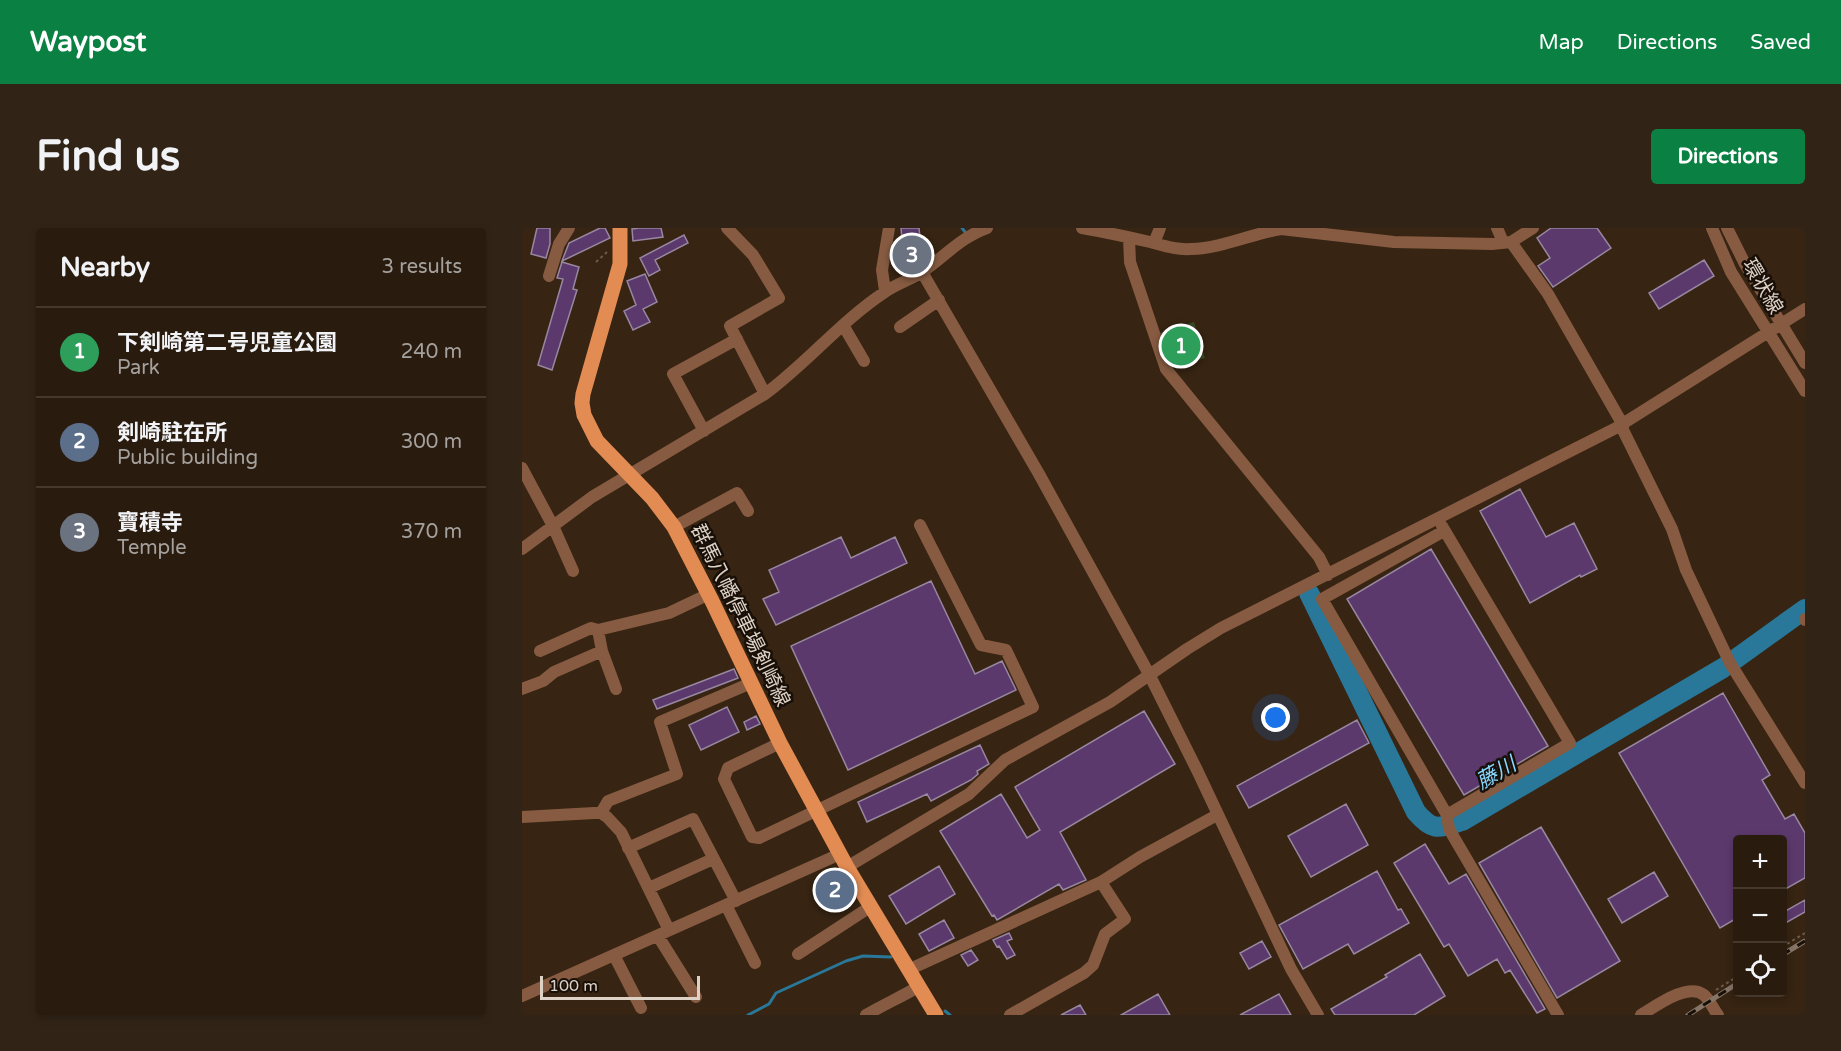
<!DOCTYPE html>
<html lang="en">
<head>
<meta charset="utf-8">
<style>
  :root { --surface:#291b0e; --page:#312417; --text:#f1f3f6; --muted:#a5a19e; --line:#45392e; --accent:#0b8043 }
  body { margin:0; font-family:"Varela Round","Noto Sans JP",sans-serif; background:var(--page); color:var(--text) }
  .controls { position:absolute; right:18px; bottom:18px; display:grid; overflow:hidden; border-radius:6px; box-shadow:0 3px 9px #0003 }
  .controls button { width:54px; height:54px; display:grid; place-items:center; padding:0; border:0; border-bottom:2px solid var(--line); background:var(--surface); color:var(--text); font:30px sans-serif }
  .scale { position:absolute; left:18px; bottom:15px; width:160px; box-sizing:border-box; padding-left:6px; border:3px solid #ded1c6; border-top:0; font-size:16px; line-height:21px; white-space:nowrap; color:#ded1c6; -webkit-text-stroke:4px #181008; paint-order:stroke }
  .you { position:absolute; left:754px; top:490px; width:21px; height:21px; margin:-15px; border:4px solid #fff; border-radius:50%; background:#1a73e8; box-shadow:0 0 0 9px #1a73e833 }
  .badge { display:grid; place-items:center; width:39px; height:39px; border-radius:50%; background:var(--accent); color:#fff; font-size:20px; font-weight:700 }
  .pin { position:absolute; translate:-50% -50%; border:3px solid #fff; box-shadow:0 2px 6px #0006 }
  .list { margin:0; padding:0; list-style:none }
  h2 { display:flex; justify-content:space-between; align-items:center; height:78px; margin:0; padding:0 24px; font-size:26px }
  h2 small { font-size:20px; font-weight:400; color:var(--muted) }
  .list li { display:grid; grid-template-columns:39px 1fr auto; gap:18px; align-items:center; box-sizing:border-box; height:90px; padding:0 24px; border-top:2px solid var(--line) }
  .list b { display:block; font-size:22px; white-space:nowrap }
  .list p { margin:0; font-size:20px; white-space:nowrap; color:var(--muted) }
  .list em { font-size:20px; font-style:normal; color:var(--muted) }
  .icon { flex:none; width:33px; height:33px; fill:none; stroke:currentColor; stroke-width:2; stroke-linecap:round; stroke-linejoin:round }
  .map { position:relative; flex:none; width:1283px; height:787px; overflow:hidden; border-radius:6px }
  header { display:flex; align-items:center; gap:36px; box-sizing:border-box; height:84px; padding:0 30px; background:var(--accent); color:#fff }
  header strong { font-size:28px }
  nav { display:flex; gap:33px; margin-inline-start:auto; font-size:21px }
  .intro { display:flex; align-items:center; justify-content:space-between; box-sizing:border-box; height:144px; padding:0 36px }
  h1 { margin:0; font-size:42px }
  .button { padding:15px 27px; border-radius:6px; background:var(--accent); color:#fff; font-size:21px; font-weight:700 }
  main { display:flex; gap:36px; padding:0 36px }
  aside { flex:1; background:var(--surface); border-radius:6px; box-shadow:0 3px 9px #0003 }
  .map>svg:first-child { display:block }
  .green { fill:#394c2b }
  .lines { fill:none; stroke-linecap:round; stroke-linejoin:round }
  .stream { stroke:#297799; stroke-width:3 }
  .river { stroke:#297799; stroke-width:20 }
  .building { fill:#5b396c; stroke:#9887a1; stroke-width:1.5 }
  .path { stroke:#6c5a4b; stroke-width:2; stroke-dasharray:3 3; stroke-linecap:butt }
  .minor { stroke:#865b41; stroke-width:12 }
  .major { stroke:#e28b53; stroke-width:15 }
  .rail-casing { stroke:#867567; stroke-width:5 }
  .rail { stroke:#181008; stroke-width:3; stroke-dasharray:9; stroke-linecap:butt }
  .labels { text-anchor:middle; stroke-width:5; stroke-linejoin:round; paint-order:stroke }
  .street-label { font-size:20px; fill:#ded1c6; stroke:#181008 }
  .water-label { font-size:21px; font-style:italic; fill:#86d6fe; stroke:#181008 }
</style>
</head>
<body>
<header>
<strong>Waypost</strong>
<nav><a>Map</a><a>Directions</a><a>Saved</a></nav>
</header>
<div class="intro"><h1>Find us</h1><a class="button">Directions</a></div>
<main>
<aside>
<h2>Nearby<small>3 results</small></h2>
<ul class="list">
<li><span class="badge" style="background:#2e9e5b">1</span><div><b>下剣崎第二号児童公園</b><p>Park</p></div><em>240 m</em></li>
<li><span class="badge" style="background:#5c6f8a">2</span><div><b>剣崎駐在所</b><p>Public building</p></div><em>300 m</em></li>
<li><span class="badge" style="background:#6b7280">3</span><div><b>寶積寺</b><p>Temple</p></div><em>370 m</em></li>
</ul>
</aside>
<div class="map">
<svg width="1283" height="787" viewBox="0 0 1283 787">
  <rect width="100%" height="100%" fill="#372412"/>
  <path class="green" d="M672 94 683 130 648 140 634 106Z"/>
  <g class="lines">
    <path class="stream" d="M440 0 443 4
      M423 783 428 787
      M226 787 247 776 254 765 324 733 341 728 369 729"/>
    <path class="river" d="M787 365 894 584C911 604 916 600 940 593L1201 440 1283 381"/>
  </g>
  <path class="building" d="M15 0H28V16L24 30 9 26Z
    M78 0H83L88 10 40 33 47 15Z
    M117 0H139L141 9 111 13 110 1Z
    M379 0H397L398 9 380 11Z
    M1029 0H1075L1089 20 1031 59 1016 38 1028 30 1015 10Z
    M162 7 166 15 133 32 138 42 127 48 118 30Z
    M1182 32 1192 48 1137 81 1127 65Z
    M40 34 57 39 51 61 55 62 30 142 16 137 41 51 35 50Z
    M123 46 135 74 121 81 128 94 111 102 102 83 114 77 105 53Z
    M998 261 1024 309 1052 295 1075 341 1059 349 1058 347 1008 375 958 283Z
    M319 309 329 330 373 309 385 335 254 397 241 371 257 364 247 342Z
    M909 321 1026 518 942 567 825 371Z
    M409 353 453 446 480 433 494 462 326 542 269 418Z
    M212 441 216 450 135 481 131 472Z
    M1201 465 1248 547 1240 552 1263 591 1272 586 1283 605V650L1260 663V612H1215V690L1198 700 1097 525Z
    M205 479 217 504 179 522 167 497Z
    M622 483 653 536 538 604 564 652 541 662 537 656 475 692 472 687 470 688 418 603 479 566 505 610 518 602 493 559Z
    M234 488 238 496 225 502 222 494Z
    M835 492 847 515 727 580 715 558Z
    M458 517 467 536 455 543 456 546 449 552 409 573 405 566 345 594 336 574Z
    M824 576 846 617 789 649 766 608Z
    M1019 599 1098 733 1035 770 957 635Z
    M903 616 927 656 944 646 1023 781 1015 785 988 742 983 745 975 731 946 748 927 716 922 719 872 635Z
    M417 638 433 666 384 696 367 668Z
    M855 643 876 682 879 681 887 695 832 726 826 716 781 741 757 697Z
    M1132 644 1146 668 1100 695 1086 671Z
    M319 651 325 662 306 673 300 662Z
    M1283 672V684L1260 697V685Z
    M422 692 432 710 407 723 397 706Z
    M487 705 490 711 485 713 493 727 485 731 477 718 475 719 471 712Z
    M740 713 749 729 727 741 718 725Z
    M449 722 456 732 446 738 439 727Z
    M898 726 923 768 892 787H813L809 781 865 749 863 747Z
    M636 766 648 787H599Z
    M757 766 769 787H718Z
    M558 777 564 787H539Z"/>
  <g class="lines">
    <path class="path" d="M74 34 85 24
      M1260 719 1283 705
      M1194 762 1216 748"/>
    <path class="minor" d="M205 0 231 27 257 70 208 98 243 166
      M560 0C583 4 606 9 628 14 643 18 654 22 669 21 701 20 728 6 759 1L872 14 970 16 989 14 1011 0
      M975 0 981 14
      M1190 0 1209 44 1283 163
      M1205 0 1223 36 1283 135
      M607 10 608 34 644 141 797 329 806 347
      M989 14 1026 66 1101 197V202L1150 301 1164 342 1208 435 1283 555
      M632 15 638 0
      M400 44 517 246 627 446 675 542 769 741 796 787
      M27 48 37 16 47 0
      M363 63 360 42 367 0
      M321 97 342 133
      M378 99 417 72
      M182 203 151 146 215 111
      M0 240 31 298 51 343
      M920 298 1048 515 925 587
      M152 299 215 265 226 283
      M922 303 800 371 925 587 927 601 1036 787
      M0 321 70 269 243 166C285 135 319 93 363 64 374 56 388 52 400 44 422 29 439 9 465 0
      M1283 391V392
      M18 423 69 400 76 402
      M0 461 21 453 32 444 80 423
      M94 461 80 423 76 402 147 385 187 366
      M258 515 206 540 202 551 230 609 237 610 511 479 484 422 459 417 398 297
      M79 585 86 573 155 546 138 494 229 455
      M0 589 72 585H79L85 589 99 604 147 702
      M106 620 171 591 214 673
      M325 639 447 566 483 532 588 474 665 421 699 400 1094 200 1283 81
      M127 660 191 631
      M204 677 233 735
      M136 708 174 769
      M276 726 348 679
      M92 727 119 780
      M386 742 579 654 618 629 695 587
      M0 768 318 626
      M344 787C361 777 379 769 396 759
      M488 787 562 745 571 737 583 706 603 691 579 654
      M1119 787C1134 778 1166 754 1182 767 1188 772 1191 781 1196 787"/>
    <path class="major" d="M98 0V36L61 166 60 175 62 187 75 213 130 270 152 299 190 373 258 515 325 639 414 787"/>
    <g class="rail-casing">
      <path id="rail" d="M1260 727 1283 713
        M1166 787 1216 755"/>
    </g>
    <use href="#rail" class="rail"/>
  </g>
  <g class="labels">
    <g class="street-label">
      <text transform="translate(1241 58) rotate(60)" y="7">環状線</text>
      <text transform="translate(219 387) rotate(64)" y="7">群馬八幡停車場剣崎線</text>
    </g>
    <g class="water-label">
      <text transform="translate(974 545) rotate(-30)" y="7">藤川</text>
    </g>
  </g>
</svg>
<div class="controls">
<button>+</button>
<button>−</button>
<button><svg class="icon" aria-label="locate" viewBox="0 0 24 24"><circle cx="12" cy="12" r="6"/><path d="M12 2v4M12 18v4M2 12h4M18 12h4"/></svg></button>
</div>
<div class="scale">100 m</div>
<div class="you"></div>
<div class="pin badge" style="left:659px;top:118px;background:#2e9e5b">1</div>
<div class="pin badge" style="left:313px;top:662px;background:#5c6f8a">2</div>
<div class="pin badge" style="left:390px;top:27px;background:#6b7280">3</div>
</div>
</main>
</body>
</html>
